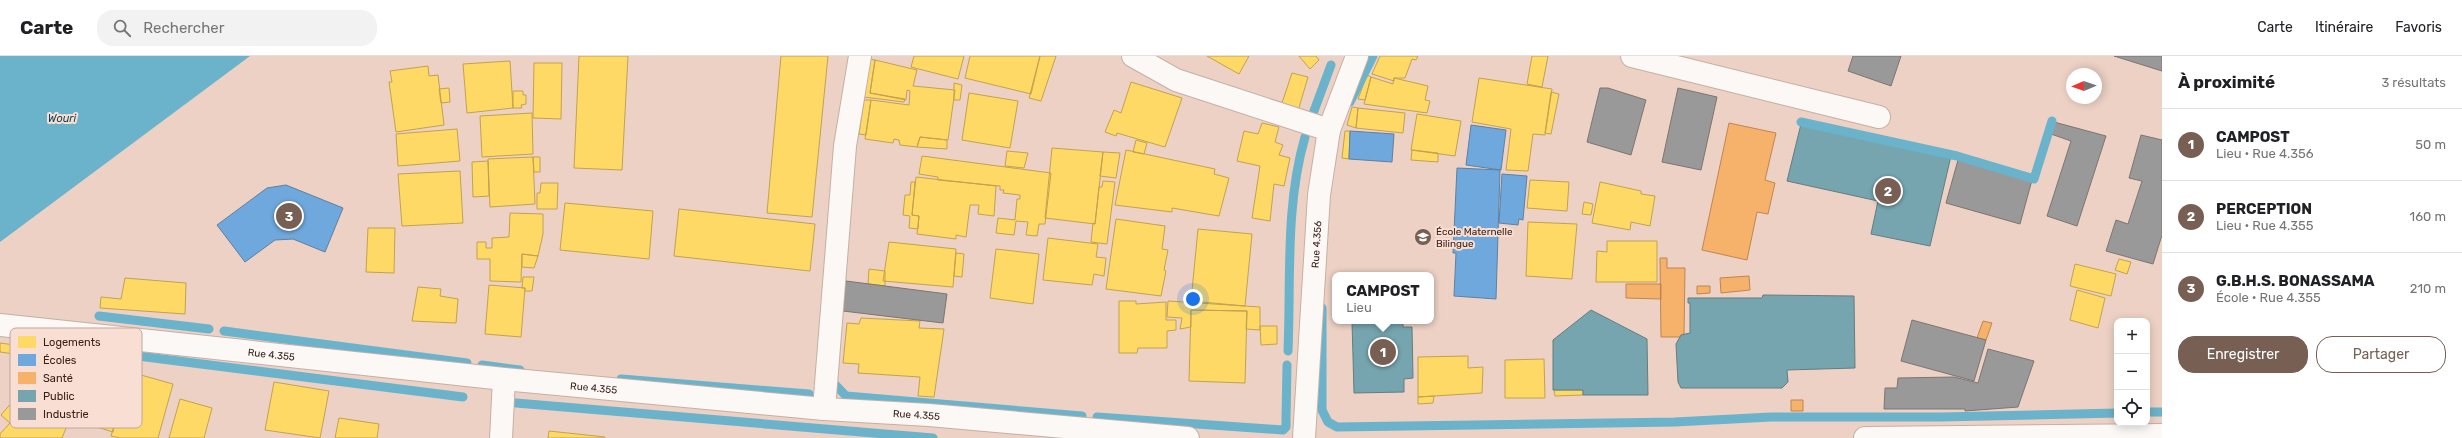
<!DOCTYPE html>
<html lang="fr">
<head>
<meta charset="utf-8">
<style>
  :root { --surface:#fff; --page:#f2f2f2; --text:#202124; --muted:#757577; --line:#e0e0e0; --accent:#775f53 }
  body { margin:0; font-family:Rubik,sans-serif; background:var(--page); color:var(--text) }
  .controls { position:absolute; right:12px; bottom:12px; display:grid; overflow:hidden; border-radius:8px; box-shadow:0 2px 10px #0003 }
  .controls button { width:36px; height:36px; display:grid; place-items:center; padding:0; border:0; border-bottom:1px solid var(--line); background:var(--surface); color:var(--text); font:20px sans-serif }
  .compass { position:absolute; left:2066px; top:12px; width:36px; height:36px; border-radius:50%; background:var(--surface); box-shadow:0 2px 10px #0003; rotate:268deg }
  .you { position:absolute; left:1193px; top:243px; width:14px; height:14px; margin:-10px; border:3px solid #fff; border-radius:50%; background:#1a73e8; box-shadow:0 0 0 6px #1a73e833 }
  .badge { display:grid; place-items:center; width:26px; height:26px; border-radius:50%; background:var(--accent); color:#fff; font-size:13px; font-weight:700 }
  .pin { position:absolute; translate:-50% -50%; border:2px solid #fff; box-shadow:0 1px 4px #0006 }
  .popup { position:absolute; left:1332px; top:216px; width:102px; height:52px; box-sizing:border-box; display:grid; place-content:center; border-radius:8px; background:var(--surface); filter:drop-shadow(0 1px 3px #0005); font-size:13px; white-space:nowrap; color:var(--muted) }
  .popup b { font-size:15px; color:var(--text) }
  .popup::after { content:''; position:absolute; left:50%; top:100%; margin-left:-8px; border:8px solid transparent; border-top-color:var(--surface) }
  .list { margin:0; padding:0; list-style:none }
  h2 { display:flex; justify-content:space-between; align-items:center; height:52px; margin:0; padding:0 16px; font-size:17px }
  h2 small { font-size:13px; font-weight:400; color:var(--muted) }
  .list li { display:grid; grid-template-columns:26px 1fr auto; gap:12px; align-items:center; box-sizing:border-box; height:72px; padding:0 16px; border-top:1px solid var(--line) }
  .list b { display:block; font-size:15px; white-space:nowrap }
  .list p { margin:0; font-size:13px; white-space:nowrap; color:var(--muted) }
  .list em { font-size:13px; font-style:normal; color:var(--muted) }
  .actions { display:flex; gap:8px; padding:12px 16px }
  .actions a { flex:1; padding:9px 0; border:1px solid var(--accent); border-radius:16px; text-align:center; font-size:14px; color:var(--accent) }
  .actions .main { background:var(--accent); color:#fff }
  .icon { flex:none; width:22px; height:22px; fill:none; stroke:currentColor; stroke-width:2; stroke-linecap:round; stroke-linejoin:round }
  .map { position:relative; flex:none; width:2162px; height:382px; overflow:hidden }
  header { display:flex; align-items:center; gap:24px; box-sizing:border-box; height:56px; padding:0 20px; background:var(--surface); border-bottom:1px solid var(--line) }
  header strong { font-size:19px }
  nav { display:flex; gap:22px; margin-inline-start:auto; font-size:14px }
  .search { width:280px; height:36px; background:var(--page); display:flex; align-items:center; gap:10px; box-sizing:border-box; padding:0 14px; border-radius:16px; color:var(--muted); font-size:15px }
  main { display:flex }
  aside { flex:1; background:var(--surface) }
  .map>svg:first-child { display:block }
  .water { fill:#6bb2cb }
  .homes { fill:#ffd966; stroke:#c3a24e }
  .schools { fill:#6fa8dc; stroke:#5e80a1 }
  .health { fill:#f6b26b; stroke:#bd8652 }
  .public { fill:#76a5af; stroke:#637d81 }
  .industry { fill:#999; stroke:#7c7572 }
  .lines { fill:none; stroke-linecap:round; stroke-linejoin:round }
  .stream { stroke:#6bb2cb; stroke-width:9 }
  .minor-casing { stroke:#c6afa4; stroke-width:24 }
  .minor { stroke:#fcf8f6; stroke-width:22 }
  .labels { text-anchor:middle; stroke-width:4; stroke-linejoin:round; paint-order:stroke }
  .poi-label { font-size:10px; fill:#382116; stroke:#f9dfd3; text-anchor:start }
  .street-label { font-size:10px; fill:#382116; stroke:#f9dfd3 }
  .water-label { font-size:11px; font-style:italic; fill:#0f3f50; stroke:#f9dfd3 }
  .key { fill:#f9dfd3; stroke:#bfa69a; stroke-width:1 }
  .key-label { font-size:11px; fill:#382116 }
</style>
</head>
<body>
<header>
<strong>Carte</strong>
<div class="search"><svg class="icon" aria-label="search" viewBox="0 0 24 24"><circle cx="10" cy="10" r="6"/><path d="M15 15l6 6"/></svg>Rechercher</div>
<nav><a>Carte</a><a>Itinéraire</a><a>Favoris</a></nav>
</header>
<main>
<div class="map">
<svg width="2162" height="382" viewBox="0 0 2162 382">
  <rect width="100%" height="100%" fill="#ecd1c4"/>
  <path class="water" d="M0 0H250L0 186Z"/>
  <path class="homes" d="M579 0H628L622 114 574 112Z
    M781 0H828L812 161 767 157Z
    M914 0H964L958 23 911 11Z
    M970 0H1040L1031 38 965 22Z
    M1040 0H1056L1041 45 1029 42Z
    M1207 0H1249L1239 18Z
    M1299 0H1316L1319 4 1310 13Z
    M1380 0H1418L1416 4 1412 3 1405 22H1394V25L1372 18Z
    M1532 0H1548L1542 31 1527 28Z
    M868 3 875 4 870 37 905 43 904 46 864 41Z
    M875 4 917 14 913 30 955 34 948 84 920 81 917 91 900 89 899 84 894 83 893 87 865 83 871 44 909 49 910 35 907 34 906 44 870 37Z
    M510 5 513 52 467 57 463 8Z
    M534 7H562L561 63 533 62Z
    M428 10 429 20 438 19 444 69 396 76 389 26H392L390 15Z
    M1292 17 1308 21 1298 55 1281 50Z
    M1367 19 1371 21 1365 44 1358 43Z
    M1371 21 1393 28 1394 22 1428 30 1425 44 1430 45 1427 57 1364 48Z
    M1479 22 1552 33 1545 79 1533 78 1528 115 1506 114 1511 73 1472 66Z
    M1131 26 1182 42 1165 91 1117 77 1116 80 1105 76 1114 54 1121 57Z
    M954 27 962 29 960 44H954Z
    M449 32 450 46 441 47 439 33Z
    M513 35H523V39H526V48L521 49 522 52H513Z
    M1551 36 1559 38 1551 78 1545 77Z
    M969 37 1018 45 1010 92 962 84Z
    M864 44H871L866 79 859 78Z
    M1352 51 1358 52 1356 72 1347 69Z
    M1358 52 1405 57 1403 77 1356 72Z
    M532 57 533 98 482 101 480 60Z
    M1417 58 1461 65 1455 100 1411 94Z
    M1262 67 1279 71 1275 86 1283 89 1279 99 1290 102 1284 130 1274 128 1270 165 1252 162 1260 110 1237 105 1244 75 1258 78Z
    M457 73 460 105 398 110 396 78Z
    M1345 75H1350L1349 103 1342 102Z
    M920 81 947 84V93L917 91Z
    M1136 84 1147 87 1144 98 1133 96Z
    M1052 92 1103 96 1095 168 1045 162Z
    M1126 94 1215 113 1214 118 1229 122 1219 160 1172 152V156L1115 149Z
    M1412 94 1438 97V106L1411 104Z
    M1007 95 1028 97 1024 112 1005 110Z
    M1103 96 1120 97 1116 122 1100 120Z
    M922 100 1051 117 1045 168H1039L1037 180 1026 179 1028 166 1016 165 1014 179 996 177 998 162 1015 164 1017 143H1020V139L1003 137 1004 134H1000V130L938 124V121L919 118Z
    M533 101H540V116H534Z
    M533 101 535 148 490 151 488 103Z
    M488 105 489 140 473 141 472 106Z
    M460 115 463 167 402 170 398 118Z
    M916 121 996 130 994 160 978 158 979 149H970L966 181 956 179V183L917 178 919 160 912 159Z
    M1530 124 1569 126 1567 155 1527 152Z
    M1103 125 1115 126 1107 188 1091 186 1093 167 1095 168 1099 131H1102Z
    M911 126H915L912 159 919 160 918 173 909 172 910 160 903 159 905 139H910Z
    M1600 126 1641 135V138L1655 140 1650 170 1631 166 1630 174 1592 167Z
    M541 127H558L557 153H537V137H540Z
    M1584 146 1593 148 1591 159 1582 158Z
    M565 147 653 155 649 203 560 194Z
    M679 153 815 168 810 215 674 200Z
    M510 157 543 158V178L538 200 522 198 521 226 490 225V203H477V186H486V192H492V182L509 181Z
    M1116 163 1165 170 1162 193 1168 194 1164 214 1166 215 1161 240 1106 233Z
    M1528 166 1577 168 1572 223 1526 220Z
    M368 172H395L394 217 366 216Z
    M1198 173 1252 178 1245 250 1191 245Z
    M1048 182 1098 188 1096 201 1106 202 1104 220 1094 218 1092 229 1043 224Z
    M1607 185H1657V226H1596L1597 195 1607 196Z
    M889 186 956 193 953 231 883 225Z
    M996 193 1039 198 1033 248 990 242Z
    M956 197 964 198 962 221 954 220Z
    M522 198 538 200 534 212 522 211Z
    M2119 203 2131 206 2127 218 2115 214Z
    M2075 208 2116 218 2111 240 2070 230Z
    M869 213 885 215V230L868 228Z
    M523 221H534L532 235H525V232H522Z
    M125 222 186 227 185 258 100 252 101 241 121 243Z
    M489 229 525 232 521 281 485 278Z
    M418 231 441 233 440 240 458 243 456 267 412 265Z
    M2077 234 2105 242 2098 272 2070 264Z
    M1119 245H1136V248L1166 246V264H1176V274L1167 275V292H1138L1137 297H1119Z
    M1168 245 1260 251V274L1246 273 1247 255 1191 254V271L1180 273 1182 262 1167 261Z
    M1191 254 1247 255 1245 327 1189 325Z
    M861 262 920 265 919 272 944 273 934 341 918 340 920 321 858 317 859 308 843 307 847 267 859 268Z
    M1260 270H1277V288L1261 289Z
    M0 287 22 290 21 299 0 296Z
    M70 295 99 301 81 349 71 360 62 382H0V378L10 367 1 359 39 315 56 330Z
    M1468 300V312L1483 311 1482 337 1418 341V301Z
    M1544 303 1545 342H1505V304Z
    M116 314 123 316 109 362 116 363 113 376 94 370 99 354 105 356Z
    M123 314 173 328 158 382H120L111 380 116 363 109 362Z
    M274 326 329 335 320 382 265 374Z
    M1554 334H1583V339L1555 340Z
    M1434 340 1433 347 1418 348V341Z
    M180 343 212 352 204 382H169Z
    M339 362 379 368 377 382H335Z
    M549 375 605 381V382H548Z"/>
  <path class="schools" d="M1471 69 1506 74 1501 114 1466 109Z
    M1350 75 1394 78 1392 106 1349 103Z
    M1457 112 1500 114 1496 243 1454 240 1456 197H1453Z
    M1502 118 1527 120 1523 164 1519 163 1518 169 1499 167Z
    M286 129 343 152 325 196 293 183 275 184 245 206 217 169 267 132Z"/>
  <path class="health" d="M1729 67 1776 77 1765 124 1775 127 1768 158 1757 156 1747 204 1702 194Z
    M1660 202H1667V212H1685L1684 278 1680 281H1661Z
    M1749 220 1750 234 1721 237 1720 222Z
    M1626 228H1661V243L1626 242Z
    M1697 230H1710V237L1697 238Z
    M1983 265 1992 267 1986 284 1977 282Z
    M1791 344H1803V355H1791Z"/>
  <path class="public" d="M1801 68 1951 100 1930 190 1871 178 1878 145 1787 125Z
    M1763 239 1854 240 1855 312 1787 314 1788 326 1782 332H1681L1678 326 1676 288 1681 279 1690 277V247H1688V242H1762Z
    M1591 254 1647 283 1648 339H1583V334H1553V284Z
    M1352 265H1403V271H1412L1413 322 1404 323V336L1354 337Z"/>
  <path class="industry" d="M1853 0H1901L1891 30 1848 15Z
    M2114 0H2162V15Z
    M1600 32H1608L1646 44 1631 99 1587 86Z
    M1678 32 1717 41 1701 114 1662 106Z
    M2054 66 2106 80 2077 170 2047 160 2071 85 2051 78Z
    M2141 79 2162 84V179L2153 208 2106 195 2116 164 2128 168 2142 125 2129 122Z
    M1958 104 2032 124 2020 168 1946 147Z
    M846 225 947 238 943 267 843 255Z
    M1912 264 1986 284 1974 325 1901 305Z
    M1988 293 2034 305 2018 351 1965 355V353H1884L1885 332H1897L1898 322 1954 321 1978 327Z"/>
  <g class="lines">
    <path class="stream" d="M1350 46 1373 0
      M1311 63 1331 9
      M1801 66 1957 100 2034 123 2052 65
      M1322 252V354L1328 366 1337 371 1675 366 1771 361H1941L2117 357
      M99 260 209 273
      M224 275 467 307
      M43 288 463 341
      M1288 295C1291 224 1285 150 1305 81
      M482 309 520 314
      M829 322 846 340 1082 360
      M621 323 809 338
      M516 347 933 382
      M2147 356H2162
      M1097 361 1283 374 1286 371V363L1287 309"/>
    <g class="minor-casing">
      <g id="minor">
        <path d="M1133 0 1176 24 1329 74"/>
        <path d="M1632 0 1879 61"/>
        <path id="s1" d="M0 269 504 323 824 353 929 359 1188 382"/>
        <path d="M824 353 845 90 860 0"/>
        <path d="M501 382 504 323"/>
        <path id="s2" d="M1304 382 1319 139 1329 74 1357 0"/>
        <path d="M1865 382 2162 379"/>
      </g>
    </g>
    <use href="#minor" class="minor"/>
  </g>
  <defs>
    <g id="school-disc" transform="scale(0.9)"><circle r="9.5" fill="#775f53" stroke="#f9dfd3"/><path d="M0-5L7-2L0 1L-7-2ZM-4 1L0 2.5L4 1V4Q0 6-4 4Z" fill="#fff"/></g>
  </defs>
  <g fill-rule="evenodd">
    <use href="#school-disc" x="1423" y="181"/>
  </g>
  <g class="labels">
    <g class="poi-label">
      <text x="1436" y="179">École Maternelle<tspan x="1436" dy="12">Bilingue</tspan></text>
    </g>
    <g class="street-label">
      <text dy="4" stroke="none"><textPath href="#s2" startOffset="194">Rue 4.356</textPath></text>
      <text dy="4" stroke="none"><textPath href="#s1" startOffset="273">Rue 4.355</textPath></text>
      <text dy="4" stroke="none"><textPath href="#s1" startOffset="597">Rue 4.355</textPath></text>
      <text dy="4" stroke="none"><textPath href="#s1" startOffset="921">Rue 4.355</textPath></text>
    </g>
    <g class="water-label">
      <text x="62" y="66">Wouri</text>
    </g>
  </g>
  <rect x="10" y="272" width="132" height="100" rx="6" class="key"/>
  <rect x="18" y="280" width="18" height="12" fill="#ffd966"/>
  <rect x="18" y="298" width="18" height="12" fill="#6fa8dc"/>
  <rect x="18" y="316" width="18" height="12" fill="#f6b26b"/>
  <rect x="18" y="334" width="18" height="12" fill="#76a5af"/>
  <rect x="18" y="352" width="18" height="12" fill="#999"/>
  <g class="key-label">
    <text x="43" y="290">Logements</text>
    <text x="43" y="308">Écoles</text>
    <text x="43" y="326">Santé</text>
    <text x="43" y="344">Public</text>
    <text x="43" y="362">Industrie</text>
  </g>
</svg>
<div class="controls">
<button>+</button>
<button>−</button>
<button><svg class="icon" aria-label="locate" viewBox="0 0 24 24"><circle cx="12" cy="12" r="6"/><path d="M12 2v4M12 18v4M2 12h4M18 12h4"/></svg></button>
</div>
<svg class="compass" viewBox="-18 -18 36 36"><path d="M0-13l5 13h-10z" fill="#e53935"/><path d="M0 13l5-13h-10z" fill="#757577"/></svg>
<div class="you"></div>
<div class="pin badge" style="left:1383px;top:296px">1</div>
<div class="popup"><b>CAMPOST</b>Lieu</div>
<div class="pin badge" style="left:1888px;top:135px">2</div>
<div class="pin badge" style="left:289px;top:160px">3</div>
</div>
<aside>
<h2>À proximité<small>3 résultats</small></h2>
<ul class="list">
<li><span class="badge">1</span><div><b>CAMPOST</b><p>Lieu · Rue 4.356</p></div><em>50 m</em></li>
<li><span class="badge">2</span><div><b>PERCEPTION</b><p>Lieu · Rue 4.355</p></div><em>160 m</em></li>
<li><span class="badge">3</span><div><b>G.B.H.S. BONASSAMA</b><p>École · Rue 4.355</p></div><em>210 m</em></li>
</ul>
<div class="actions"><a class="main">Enregistrer</a><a>Partager</a></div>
</aside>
</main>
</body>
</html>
